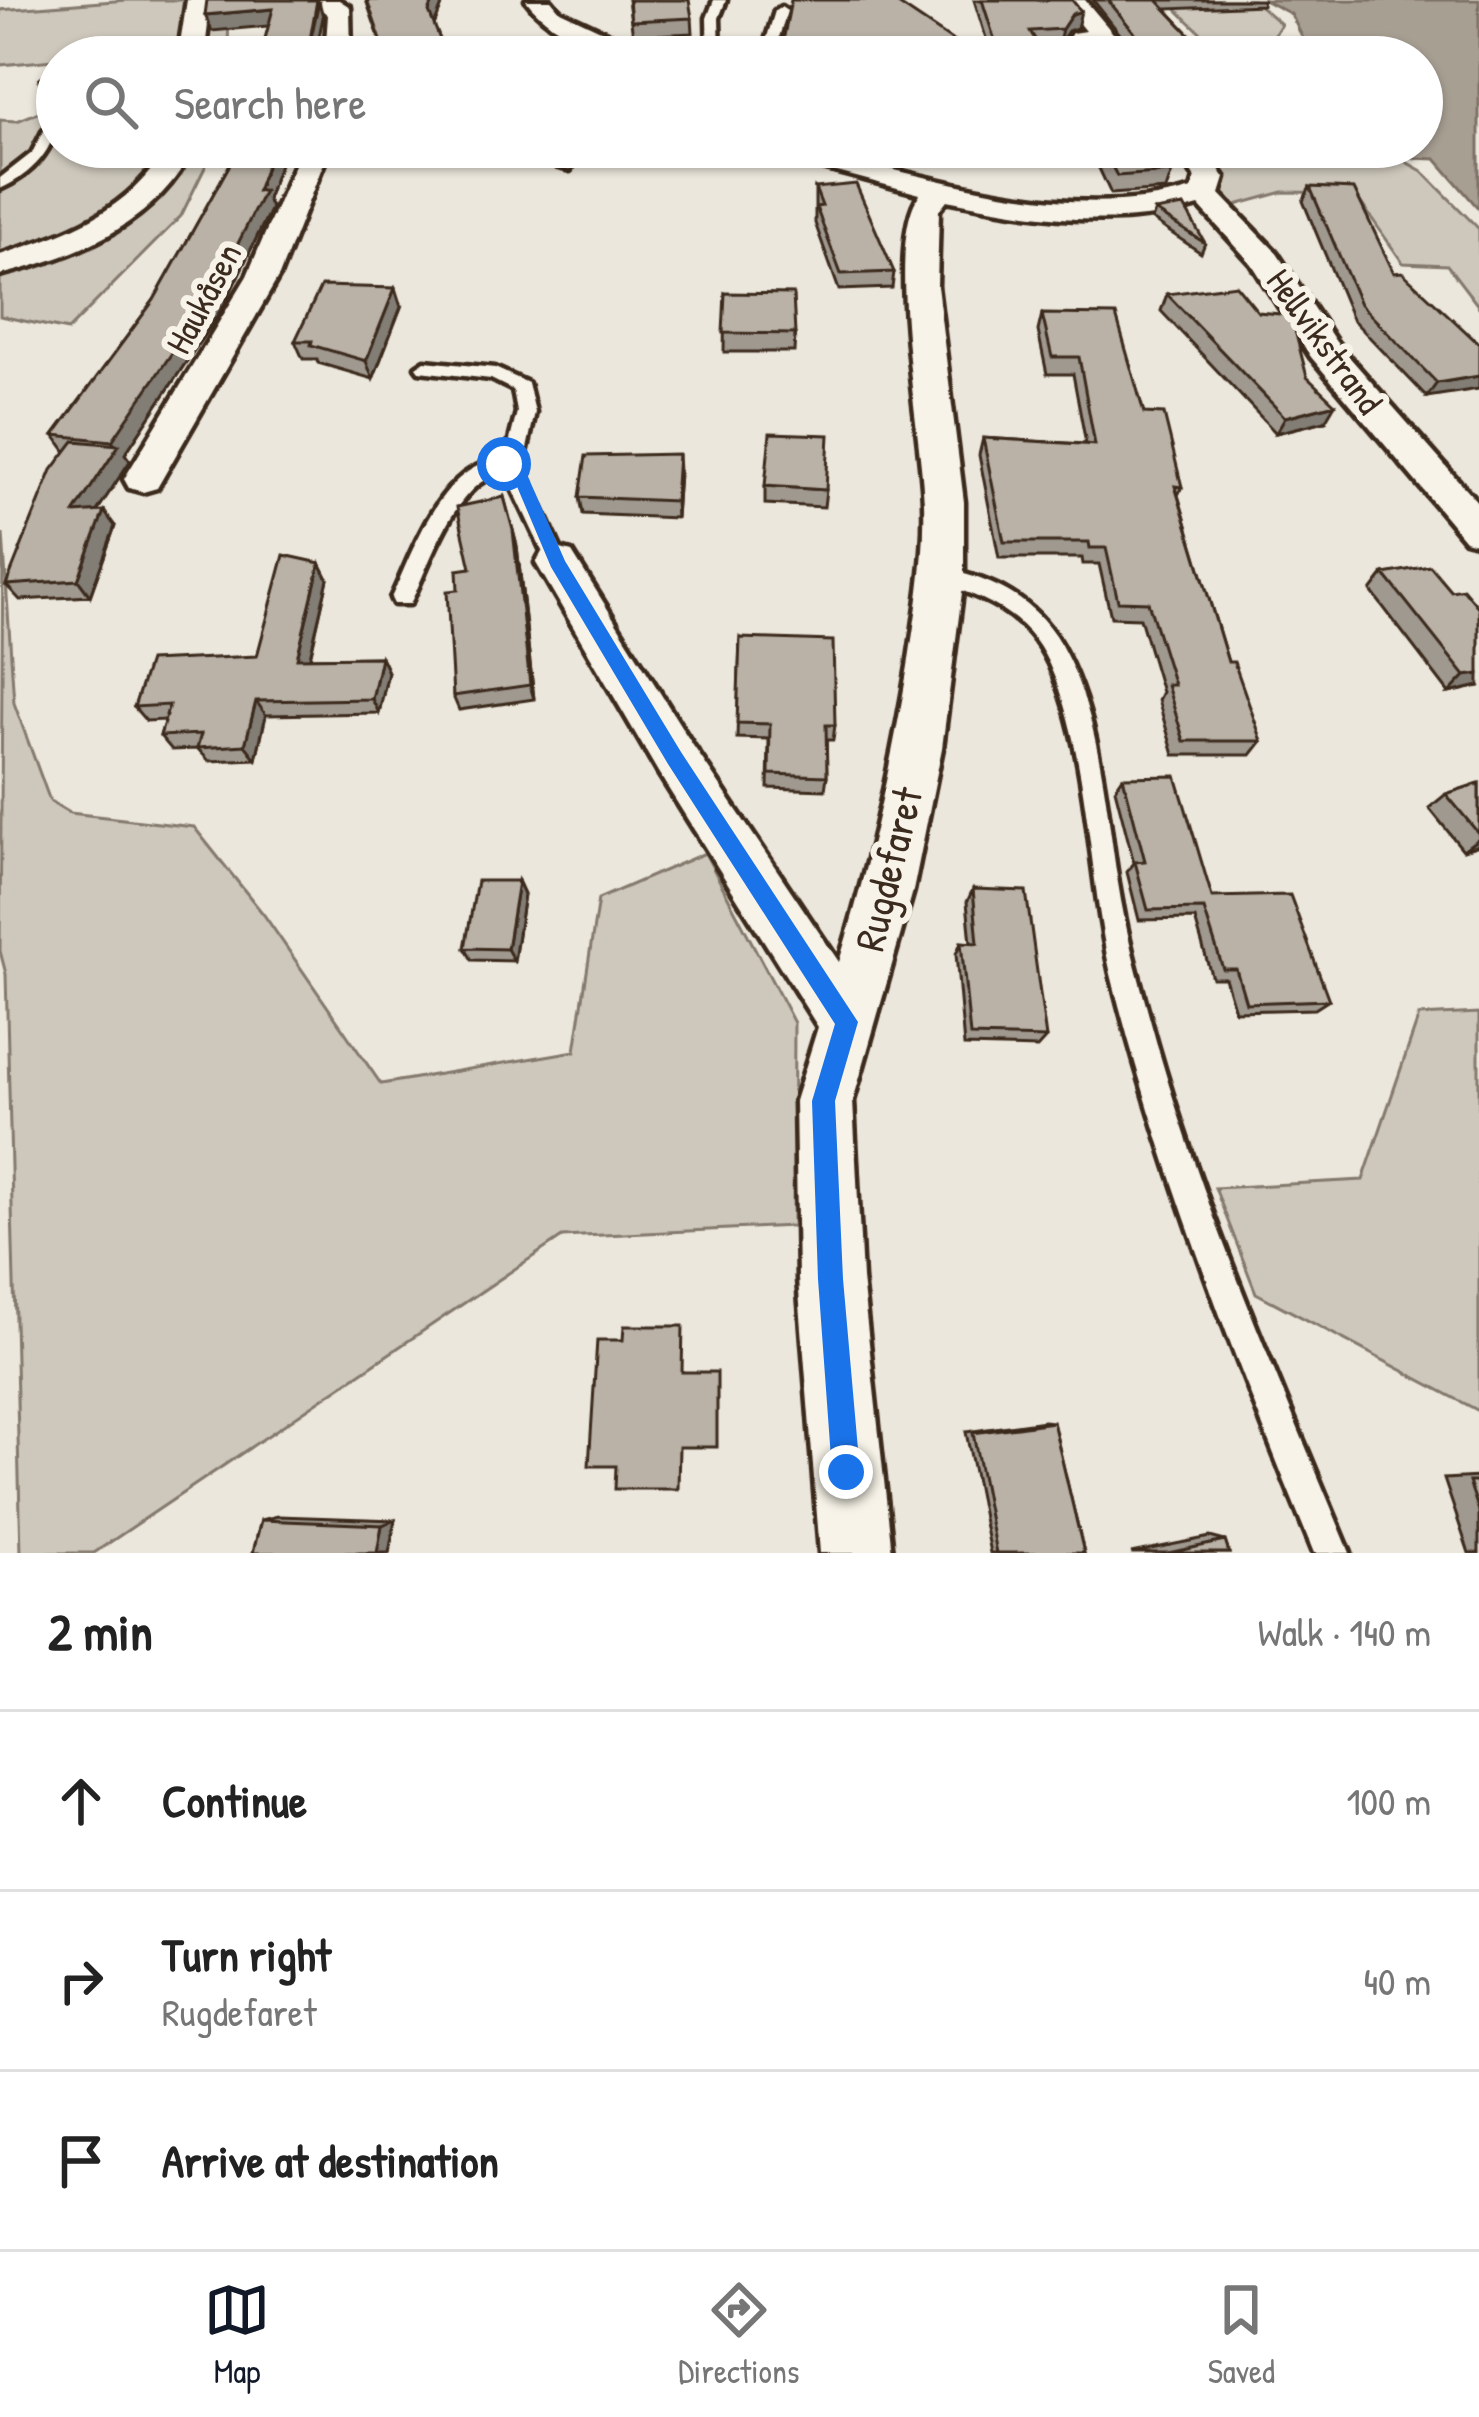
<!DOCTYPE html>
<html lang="en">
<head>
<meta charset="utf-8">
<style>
  :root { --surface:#fff; --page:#f2f2f2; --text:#222; --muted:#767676; --line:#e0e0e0; --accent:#111827 }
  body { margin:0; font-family:"Patrick Hand",sans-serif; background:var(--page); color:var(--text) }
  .stop { position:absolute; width:36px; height:36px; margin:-27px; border:9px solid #1a73e8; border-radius:50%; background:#fff }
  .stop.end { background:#1a73e8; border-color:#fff; box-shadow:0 3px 12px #0008 }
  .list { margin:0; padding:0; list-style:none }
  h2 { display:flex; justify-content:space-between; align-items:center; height:156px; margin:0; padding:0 48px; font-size:51px }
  h2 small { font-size:39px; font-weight:400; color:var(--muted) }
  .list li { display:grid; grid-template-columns:78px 1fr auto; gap:36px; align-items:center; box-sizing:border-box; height:180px; padding:0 48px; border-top:3px solid var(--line) }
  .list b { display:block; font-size:45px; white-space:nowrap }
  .list p { margin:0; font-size:39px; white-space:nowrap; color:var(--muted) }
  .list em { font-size:39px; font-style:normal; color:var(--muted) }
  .icon { flex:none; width:66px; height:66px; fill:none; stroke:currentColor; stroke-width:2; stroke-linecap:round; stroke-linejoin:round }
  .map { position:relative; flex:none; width:1479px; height:1553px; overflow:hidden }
  .search { position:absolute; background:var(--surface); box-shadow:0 3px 9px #0004; left:36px; right:36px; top:36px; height:132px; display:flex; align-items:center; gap:30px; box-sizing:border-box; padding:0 42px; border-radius:66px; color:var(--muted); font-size:45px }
  .sheet { height:696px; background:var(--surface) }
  nav { display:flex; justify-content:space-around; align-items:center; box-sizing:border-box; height:168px; border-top:3px solid var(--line); background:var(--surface); font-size:33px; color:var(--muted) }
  nav a { display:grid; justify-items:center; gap:6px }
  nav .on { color:var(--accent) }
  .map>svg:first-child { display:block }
  .green { fill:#cec8bc; stroke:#84796d; stroke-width:3 }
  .water { fill:#a89f93; stroke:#7c7064; stroke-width:3 }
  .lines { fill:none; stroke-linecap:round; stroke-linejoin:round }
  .lane-casing { stroke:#3b2a1e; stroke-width:9 }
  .street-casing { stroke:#3b2a1e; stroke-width:9 }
  .lane { fill:#f7f3e8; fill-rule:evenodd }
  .street { fill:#f7f3e8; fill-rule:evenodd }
  .wall { fill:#a09990; stroke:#3b2a1e; stroke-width:3 }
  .shaded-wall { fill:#827d75; stroke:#3b2a1e; stroke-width:3 }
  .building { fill:#bab2a7; stroke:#3b2a1e; stroke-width:3 }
  .route { fill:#1a73e8 }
  .labels { text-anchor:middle; stroke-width:12; stroke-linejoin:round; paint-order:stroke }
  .far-street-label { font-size:36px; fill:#3b2a1e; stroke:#f7f3e8 }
  .street-label { font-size:42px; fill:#3b2a1e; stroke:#f7f3e8 }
</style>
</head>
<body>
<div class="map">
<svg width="1479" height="1553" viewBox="0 0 1479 1553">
  <rect width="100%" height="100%" fill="#ece7dc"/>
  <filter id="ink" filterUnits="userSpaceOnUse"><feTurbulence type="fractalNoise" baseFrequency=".00833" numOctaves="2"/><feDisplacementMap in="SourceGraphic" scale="24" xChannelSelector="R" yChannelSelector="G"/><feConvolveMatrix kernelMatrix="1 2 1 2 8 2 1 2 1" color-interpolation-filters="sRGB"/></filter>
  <g filter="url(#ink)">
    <path class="green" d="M127 0H229L228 57H57V69L53 60 0 65V10Z
      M1167 0H1253L1281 24 1275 34 1288 57C1217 57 1216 47 1167 0Z
      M57 105V147H215L181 216 68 330 0 316V120L17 121Z
      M1203 147H1379L1422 171 1479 229V307L1447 265 1403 263 1354 193 1283 192 1229 207Z
      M3 534 14 703 50 801 70 813 194 827 264 915 381 1084 575 1051 598 899 705 853 794 1023 793 1226 562 1237 94 1553H21L6 974 0 951Z
      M1479 1013V1411L1256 1293 1215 1188 1363 1180 1419 1016Z"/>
    <path class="water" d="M1264 0H1479V209L1436 159 1413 158 1409 147H1422V57H1312L1291 14Z"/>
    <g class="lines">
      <g class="lane-casing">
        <path id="lane" d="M714 0H726L719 18 720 57H708L707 18Z
          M781 7 787 11 773 57H761L775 11Z
          M1099 29 1105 33 1103 36 1080 39 1068 57H1056L1072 33Z
          M596 37 606 40 596 49 594 57H582L585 44Z
          M49 76 57 84V106L50 102 42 80Z
          M57 114C57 149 31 175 0 189V178L32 153 50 118Z
          M561 147H575L570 170 558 167Z
          M425 361 495 368 528 383 535 412 523 467 567 563 564 568H550L506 474C457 473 429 567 410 604H394L391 598C414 551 441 460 505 460L517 412 513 390 491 379 419 371 416 367Z
          M943 569C993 579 1035 599 1061 645 1101 717 1105 803 1118 883 1125 928 1137 972 1149 1016 1199 1201 1277 1377 1350 1553H1314C1238 1367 1164 1180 1114 986 1087 882 1092 761 1049 664 1026 614 985 597 936 582L933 577 936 572Z"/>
      </g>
      <g class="street-casing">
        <path id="street" d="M187 0H211L204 57H178Z
          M310 0H339L350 7 351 57H325L328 15Z
          M526 0H551L560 11 658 57C612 57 554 38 526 0Z
          M1060 0H1085L1133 57H1106Z
          M166 147H194C156 224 80 255 0 275V255C66 234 131 211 166 147Z
          M302 147H330L279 276 157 488 143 492 129 488 124 479 247 276Z
          M762 147C813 147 858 161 907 173 999 195 1099 216 1192 189L1195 178 1176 147H1204L1225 178 1220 194 1276 252 1336 342 1479 504V544L1465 540 1311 357 1252 264 1199 206C1115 231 1031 217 947 200L939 210 937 286 964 502V577L942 748 913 891 853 1101 862 1279 892 1553H820L798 1279 795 1101 818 1027 658 772 536 563 542 552 557 548 572 552 692 744 839 962C869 865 891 767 908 666 916 612 926 558 924 502 922 435 883 241 920 194L766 153Z"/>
      </g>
      <use href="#lane" class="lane"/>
      <use href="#street" class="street"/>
    </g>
    <path class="wall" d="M366 0H444L434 25 447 57H386Z
      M628 0 692 18 693 33 633 36Z
      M974 0H1072L1077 28 1068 31 1058 46 1040 47 1046 57H992Z
      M1093 0H1263L1262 5 1166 9 1211 57H1138Z
      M234 147H286L267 199 271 208 224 305 125 454 130 461 97 511 115 526 90 596 20 600 6 585 66 452 54 435 154 300 229 166Z
      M1089 147H1158L1172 172 1166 190 1111 194Z
      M1310 187 1394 273 1479 344 1427 397 1352 319 1303 201Z
      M815 188 894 272 892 288 839 290 815 223Z
      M1155 211 1205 243 1201 253 1152 220Z
      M725 293 795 334 794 352H724Z
      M1167 294 1325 421 1276 433 1161 311Z
      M401 307 373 379 318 363 317 359H303L295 341Z
      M1042 314 1144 413 1182 487 1178 495 1228 662 1262 741 1251 755H1174L1158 700 1162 692 1140 618 1111 617 1099 564H1083L1082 558H999L979 455 983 438 1086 444 1073 374H1047L1038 331Z
      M679 472 676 518 583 514 580 497Z
      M765 486 826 490 824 507 765 504Z
      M504 497 517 546 534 699 459 710 453 696 458 590 471 568Z
      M320 563 328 579 310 658 381 657 388 672 379 713 266 715 256 759 209 761 198 749 172 750 160 736 165 720 146 721 134 707 257 656Z
      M1384 574 1479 686 1449 693 1371 591Z
      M740 638 835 725 833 740H826L827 776 825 790 768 788 769 739 737 738Z
      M1123 777 1212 897 1329 1000 1315 1009 1235 1011 1225 978H1212L1195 919 1139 920 1127 872 1134 863 1115 789Z
      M1479 783V845L1463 850 1429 808 1446 794Z
      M518 881 524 894 514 961 472 960 465 948Z
      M973 889 1046 1038 1037 1048 964 1046 956 954 961 942 971 943 967 902Z
      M1044 1421 1053 1422 1084 1553H990L966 1432Z
      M1479 1477V1553H1469L1444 1479Z
      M278 1516 395 1520 389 1553H253L261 1520Z
      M1210 1537 1225 1541 1229 1553H1131Z"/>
    <path class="shaded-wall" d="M434 0H444L433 28 429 12Z
      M319 1 323 17 315 57H307Z
      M273 9 279 25 212 31 205 15Z
      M1081 11 1077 28 1068 31 1058 46 1062 29 1072 14Z
      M273 147H286L267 199 271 208 224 305 125 454 130 461 86 528 74 513 117 448 112 441 257 191Z
      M395 288 401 307 373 379 366 361Z
      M1479 376V389L1427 397 1437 383Z
      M1335 404 1325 421 1276 433 1285 417Z
      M678 454 679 472 676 518 675 501Z
      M104 511 115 526 90 596 78 580Z
      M513 530 517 546 534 699 530 685Z
      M320 563 328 579 306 673 297 658Z
      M381 657 388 672 379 713 372 699Z
      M1479 674V686L1449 693 1465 676Z
      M256 701 266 715 256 759 245 745Z
      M1479 838V845L1463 850Z
      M518 881 524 894 514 961 507 949Z
      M395 1520 389 1553H377L382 1525Z"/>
    <path class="building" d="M207 0H317L307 57H260L273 9 205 15Z
      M367 0H434L429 12 447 57H404L383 46Z
      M629 0H689L692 18 631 21Z
      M791 0H892L977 57H780Z
      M982 0H1072L1081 11 1072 14 1062 29 1030 31 1046 57H1000Z
      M1108 0H1157L1211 57H1154Z
      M234 147H273L257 191H264L216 288 112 441 54 435 154 300 229 166Z
      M1102 147H1158L1172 172 1117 176Z
      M856 184 894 272 841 274 816 207 822 206 815 188Z
      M1310 187 1354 189 1394 273 1402 272 1479 344V376L1437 383 1360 304Z
      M1184 206 1205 243 1155 211Z
      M1236 285 1258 312 1291 315 1307 377 1335 404 1285 417 1167 294Z
      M321 286 395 288 366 361 311 345 312 341H295Z
      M725 293 793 294 795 334 723 333Z
      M1042 314 1116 315 1144 413 1164 414 1182 487 1175 486 1228 662H1234L1262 741H1184L1167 685H1174L1148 602 1118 601 1106 548H1090L1089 542H1004L983 438 1095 445 1079 357H1052Z
      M770 433 829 435 826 490 765 486Z
      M74 441 119 445 74 513 104 511 78 580 6 585 52 470Z
      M678 454 675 501 580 497 586 456Z
      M504 497 513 530 530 685 453 696 447 591 458 590 457 570 471 568 457 507Z
      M284 555 320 563 297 658 381 657 372 699 256 701 245 745 197 748 201 734 160 736 169 705 134 707 149 661 257 656Z
      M1430 566 1451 591 1463 589 1479 608V674L1465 676 1384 574Z
      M740 638 833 641 835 725H826L827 776 769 774 770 724 737 723Z
      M1176 776 1212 897 1290 895 1329 1000 1246 1003 1236 969H1223L1204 909 1148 910 1135 862 1145 861 1123 777Z
      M1479 783V834L1446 794Z
      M477 881H518L507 949 465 948Z
      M973 889 1026 891 1046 1038 970 1036 961 942 978 943Z
      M624 1326H683L682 1372H717V1447H679L678 1489H615L616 1466H589L597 1340H623Z
      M1053 1422 1084 1553H996L973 1433Z
      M1469 1482H1479V1511Z
      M261 1520 382 1525 377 1553H253Z
      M1225 1541 1229 1553H1168Z"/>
  </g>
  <path class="route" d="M504 459 525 470 565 561 681 752 858 1022 835 1101 843 1279 860 1472 856 1481 846 1486 836 1481 832 1472 818 1279 812 1101 835 1024 668 764 551 567 513 477 496 464Z"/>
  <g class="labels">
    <g class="far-street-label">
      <text transform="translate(203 298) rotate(-62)" y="13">Haukåsen</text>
      <text transform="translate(1325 341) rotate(54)" y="13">Hellvikstrand</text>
    </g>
    <g class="street-label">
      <text transform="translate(888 869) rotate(-76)" y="15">Rugdefaret</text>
    </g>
  </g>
</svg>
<div class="stop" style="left:504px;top:464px"></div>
<div class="stop end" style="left:846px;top:1472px"></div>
<div class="search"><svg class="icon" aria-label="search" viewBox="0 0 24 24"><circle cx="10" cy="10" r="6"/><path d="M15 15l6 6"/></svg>Search here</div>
</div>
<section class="sheet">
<h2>2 min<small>Walk · 140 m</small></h2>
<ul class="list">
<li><svg class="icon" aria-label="ahead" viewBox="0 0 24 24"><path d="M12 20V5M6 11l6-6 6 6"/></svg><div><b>Continue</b></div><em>100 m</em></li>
<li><svg class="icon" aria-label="right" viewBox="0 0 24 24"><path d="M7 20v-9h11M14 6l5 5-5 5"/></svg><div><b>Turn right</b><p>Rugdefaret</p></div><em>40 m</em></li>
<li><svg class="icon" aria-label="arrive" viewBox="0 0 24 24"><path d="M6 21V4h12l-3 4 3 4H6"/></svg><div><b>Arrive at destination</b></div></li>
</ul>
</section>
<nav>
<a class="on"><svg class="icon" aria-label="map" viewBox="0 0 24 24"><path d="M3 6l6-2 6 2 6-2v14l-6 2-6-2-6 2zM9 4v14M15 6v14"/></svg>Map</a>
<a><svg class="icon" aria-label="directions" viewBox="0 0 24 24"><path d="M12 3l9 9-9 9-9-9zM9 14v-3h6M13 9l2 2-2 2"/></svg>Directions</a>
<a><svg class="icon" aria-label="saved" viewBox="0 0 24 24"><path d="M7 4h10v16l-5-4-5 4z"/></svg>Saved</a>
</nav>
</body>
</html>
